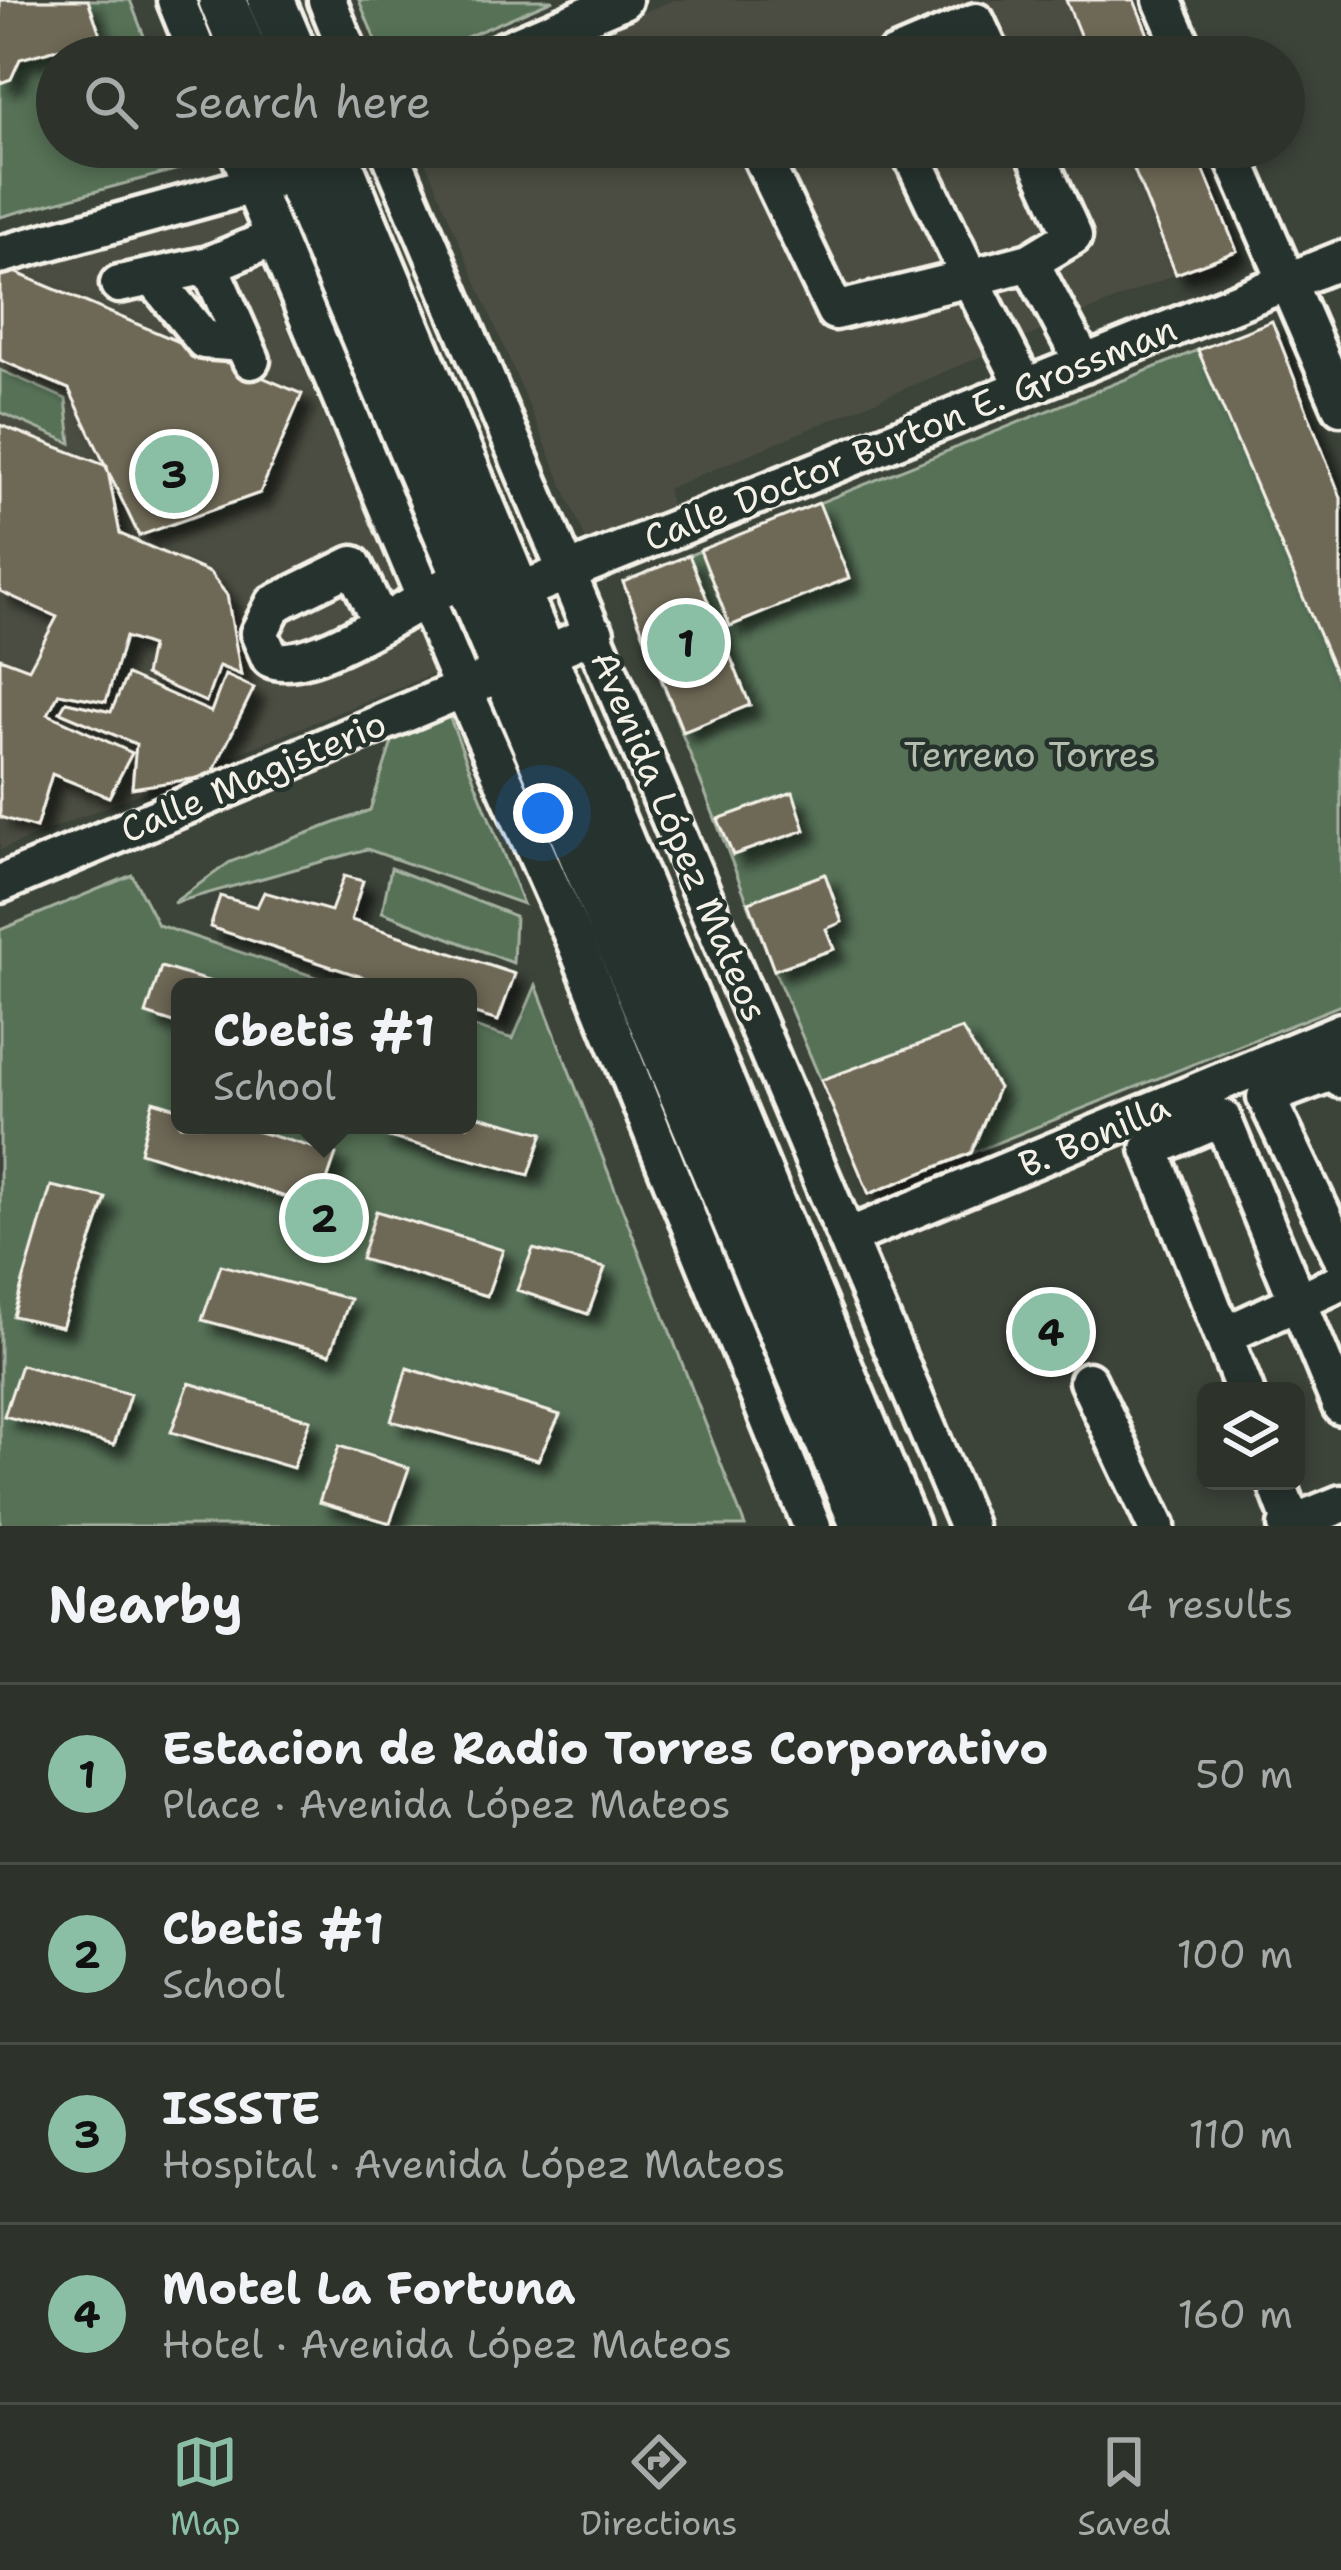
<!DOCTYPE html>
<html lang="en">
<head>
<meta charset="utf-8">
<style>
  :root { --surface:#2d322b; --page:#393e37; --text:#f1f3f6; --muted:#a7aaa9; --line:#484d47; --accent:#8abfa5 }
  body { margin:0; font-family:"Shantell Sans",sans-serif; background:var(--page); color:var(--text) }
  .controls { position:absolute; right:36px; bottom:36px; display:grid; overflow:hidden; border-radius:18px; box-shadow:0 6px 18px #0003 }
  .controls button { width:108px; height:108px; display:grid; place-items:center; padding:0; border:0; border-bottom:3px solid var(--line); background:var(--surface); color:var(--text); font:60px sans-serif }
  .you { position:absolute; left:543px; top:813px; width:42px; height:42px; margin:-30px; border:9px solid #fff; border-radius:50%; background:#1a73e8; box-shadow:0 0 0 18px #1a73e833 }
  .badge { display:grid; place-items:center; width:78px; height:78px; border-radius:50%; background:var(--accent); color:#111; font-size:39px; font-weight:700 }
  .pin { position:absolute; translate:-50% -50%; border:6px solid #fff; box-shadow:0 3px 12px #0006 }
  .popup { position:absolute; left:171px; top:978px; width:306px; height:156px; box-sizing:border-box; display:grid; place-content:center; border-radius:18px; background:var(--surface); filter:drop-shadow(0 3px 9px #0005); font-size:39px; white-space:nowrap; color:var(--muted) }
  .popup b { font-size:45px; color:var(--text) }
  .popup::after { content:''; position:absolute; left:50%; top:100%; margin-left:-24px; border:24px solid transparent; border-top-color:var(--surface) }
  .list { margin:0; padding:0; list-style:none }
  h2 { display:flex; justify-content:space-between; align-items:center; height:156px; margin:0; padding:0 48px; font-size:51px }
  h2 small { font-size:39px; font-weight:400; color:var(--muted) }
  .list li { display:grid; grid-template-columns:78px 1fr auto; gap:36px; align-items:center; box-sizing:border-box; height:180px; padding:0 48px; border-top:3px solid var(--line) }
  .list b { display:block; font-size:45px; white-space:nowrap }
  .list p { margin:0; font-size:39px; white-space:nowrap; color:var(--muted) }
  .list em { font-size:39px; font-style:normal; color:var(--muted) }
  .icon { flex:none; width:66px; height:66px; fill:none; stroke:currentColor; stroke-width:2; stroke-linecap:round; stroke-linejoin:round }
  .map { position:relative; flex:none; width:1341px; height:1526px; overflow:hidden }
  .search { position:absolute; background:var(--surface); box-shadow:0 6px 18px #0003; left:36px; right:36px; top:36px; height:132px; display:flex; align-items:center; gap:30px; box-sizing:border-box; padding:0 42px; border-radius:66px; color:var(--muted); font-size:45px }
  .sheet { height:876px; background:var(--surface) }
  nav { display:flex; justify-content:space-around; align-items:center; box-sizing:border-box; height:168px; border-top:3px solid var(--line); background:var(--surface); font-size:33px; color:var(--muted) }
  nav a { display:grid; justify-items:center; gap:6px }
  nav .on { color:var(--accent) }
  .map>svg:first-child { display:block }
  .built { fill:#4b4e42 }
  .green { fill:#567157; stroke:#a5b1a0; stroke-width:3 }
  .building { fill:#6e6756; stroke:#f4f1e8; stroke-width:3; filter:url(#shadow) }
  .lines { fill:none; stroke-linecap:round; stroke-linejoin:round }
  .minor-casing { stroke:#f4f1e8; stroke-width:45 }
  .major-casing { stroke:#f4f1e8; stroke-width:54 }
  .minor { stroke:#26332d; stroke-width:36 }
  .major { stroke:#26332d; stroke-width:45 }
  .labels { text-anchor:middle; stroke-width:9; stroke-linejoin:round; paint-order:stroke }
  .street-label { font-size:36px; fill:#f4f1e8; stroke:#26332d }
  .park-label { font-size:36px; fill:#b5beae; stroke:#26332d }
</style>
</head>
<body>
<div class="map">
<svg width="1341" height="1526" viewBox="0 0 1341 1526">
  <defs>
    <filter id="shadow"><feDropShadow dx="11" dy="11" stdDeviation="6" flood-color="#0009"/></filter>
  </defs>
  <rect width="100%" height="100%" fill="#3c4339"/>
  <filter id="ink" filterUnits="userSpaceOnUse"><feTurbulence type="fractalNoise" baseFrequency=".00833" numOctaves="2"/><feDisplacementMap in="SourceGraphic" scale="24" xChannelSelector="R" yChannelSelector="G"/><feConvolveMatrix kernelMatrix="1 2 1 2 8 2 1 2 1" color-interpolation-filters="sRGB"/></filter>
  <g filter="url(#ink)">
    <path class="built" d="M674 0H1066L1089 57H534Z
      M419 147H1125L1176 274 667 489 671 505 587 542Z
      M237 210 433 674 0 850V273Z"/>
    <path class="green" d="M0 0H130L152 57H57V147H187L190 153 179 169 0 217Z
      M359 0H553L420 57H382Z
      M1198 350 1341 686V1005L869 1194 774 970 623 582Z
      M0 370 66 399 71 443 0 412Z
      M449 716 523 904 367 849 173 903 230 862 370 810 393 739Z
      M391 868 515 916 513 963 382 912Z
      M132 875 158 925 346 987H180V1125H468V1025L513 1039 536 985 745 1526H0V930Z"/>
    <path class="building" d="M0 0H88L101 37 20 59 11 79 0 83Z
      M1066 0H1134L1157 57H1089Z
      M1125 147H1194L1237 251 1176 274Z
      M0 266 302 394 260 493 139 536 69 389 0 360Z
      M1272 321 1341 498V686L1198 350Z
      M0 425 107 466 120 534 210 573 227 595 241 675 219 666 206 702 145 675 151 646 125 637 106 702 59 693 48 714 132 753 109 797 52 774 36 828 0 817V658L29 669 57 617 0 591Z
      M819 503 849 578 730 626 700 550Z
      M689 555 750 705 683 732 623 582Z
      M127 675 211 712 225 675 254 688 211 776 132 788 136 744 60 712 66 702 111 712Z
      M793 792 805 830 733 855 718 819Z
      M825 874 842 922 826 929 834 949 774 970 749 902Z
      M344 876 363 881 351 920 515 974 498 1021 468 1012V987H393L210 927 220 896 257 907 264 892 331 911Z
      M161 967 228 987H180V1025L146 1014Z
      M962 1029 998 1088 971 1153 869 1194 821 1080Z
      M153 1101 180 1109V1125H235L336 1154 318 1207 140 1152Z
      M468 1113 543 1133 529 1175 381 1135 384 1125H468Z
      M51 1186 106 1198 62 1327 13 1316Z
      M376 1211 503 1250 487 1296 361 1259Z
      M533 1249 605 1268 588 1314 517 1290Z
      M221 1265 350 1299 330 1354 202 1320Z
      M21 1365 130 1394 114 1445 4 1416Z
      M407 1368 560 1415 538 1460 391 1421Z
      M189 1383 310 1420 293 1468 171 1432Z
      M339 1446 409 1468 390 1523 319 1502Z"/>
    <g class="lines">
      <g class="minor-casing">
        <path id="minor" d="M176 0 199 57
          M327 0 350 57
          M1162 0 1187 57
          M490 57 623 0
          M894 57 976 22 992 57
          M237 147 462 686 576 943 812 1526
          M388 147 968 1526
          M757 147 835 311 970 278 1025 387
          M908 147 970 278 1030 262 1073 236 1033 147
          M1229 147 1341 406
          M0 255 275 179
          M1030 262 1084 364
          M209 265 251 360
          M153 277 204 340 243 343
          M119 284 209 265 275 237
          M493 602 1341 260
          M381 623 353 565 274 604 259 633 270 658C306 677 411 604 448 586
          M0 884 595 633
          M1341 1079 1337 1070 1266 1097 1341 1254
          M848 1237 1341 1032
          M1225 1335 1341 1282
          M1088 1381 1156 1526
          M1245 1391 1150 1149 1222 1118 1341 1406
          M1276 1481 1292 1524
          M1287 1526 1341 1504"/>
      </g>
      <g class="major-casing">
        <path id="major" d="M222 0 246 57
          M271 0 295 57
          M285 147 864 1526
          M332 147 905 1526"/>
      </g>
      <use href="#minor" class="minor"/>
      <use href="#major" class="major"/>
    </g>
  </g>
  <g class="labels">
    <g class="street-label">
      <text transform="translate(910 433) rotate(-22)" y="13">Calle Doctor Burton E. Grossman</text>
      <text transform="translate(253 776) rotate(-23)" y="13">Calle Magisterio</text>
      <text transform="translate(680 836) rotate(67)" y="13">Avenida López Mateos</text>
      <text transform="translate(1094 1135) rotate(-23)" y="13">B. Bonilla</text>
    </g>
    <g class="park-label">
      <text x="1030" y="767">Terreno Torres</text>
    </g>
  </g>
</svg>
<div class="controls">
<button><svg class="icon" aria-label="layers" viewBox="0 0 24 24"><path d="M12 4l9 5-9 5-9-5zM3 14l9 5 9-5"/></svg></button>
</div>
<div class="you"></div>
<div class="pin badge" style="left:686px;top:643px">1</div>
<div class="pin badge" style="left:324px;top:1218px">2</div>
<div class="popup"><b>Cbetis #1</b>School</div>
<div class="pin badge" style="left:174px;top:474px">3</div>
<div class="pin badge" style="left:1051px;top:1332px">4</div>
<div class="search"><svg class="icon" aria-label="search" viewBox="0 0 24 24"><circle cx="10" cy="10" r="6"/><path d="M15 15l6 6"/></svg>Search here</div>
</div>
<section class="sheet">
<h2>Nearby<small>4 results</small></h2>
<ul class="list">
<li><span class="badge">1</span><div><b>Estacion de Radio Torres Corporativo</b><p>Place · Avenida López Mateos</p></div><em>50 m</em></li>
<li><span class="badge">2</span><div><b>Cbetis #1</b><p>School</p></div><em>100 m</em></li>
<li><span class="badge">3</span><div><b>ISSSTE</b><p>Hospital · Avenida López Mateos</p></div><em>110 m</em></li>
<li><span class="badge">4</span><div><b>Motel La Fortuna</b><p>Hotel · Avenida López Mateos</p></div><em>160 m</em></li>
</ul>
</section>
<nav>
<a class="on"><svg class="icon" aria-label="map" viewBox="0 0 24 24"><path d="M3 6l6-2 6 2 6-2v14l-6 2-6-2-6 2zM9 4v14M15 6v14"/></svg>Map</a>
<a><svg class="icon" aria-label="directions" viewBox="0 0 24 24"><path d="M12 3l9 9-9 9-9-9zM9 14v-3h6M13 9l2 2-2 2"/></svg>Directions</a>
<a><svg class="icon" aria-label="saved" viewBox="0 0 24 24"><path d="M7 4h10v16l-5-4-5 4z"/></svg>Saved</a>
</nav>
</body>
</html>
